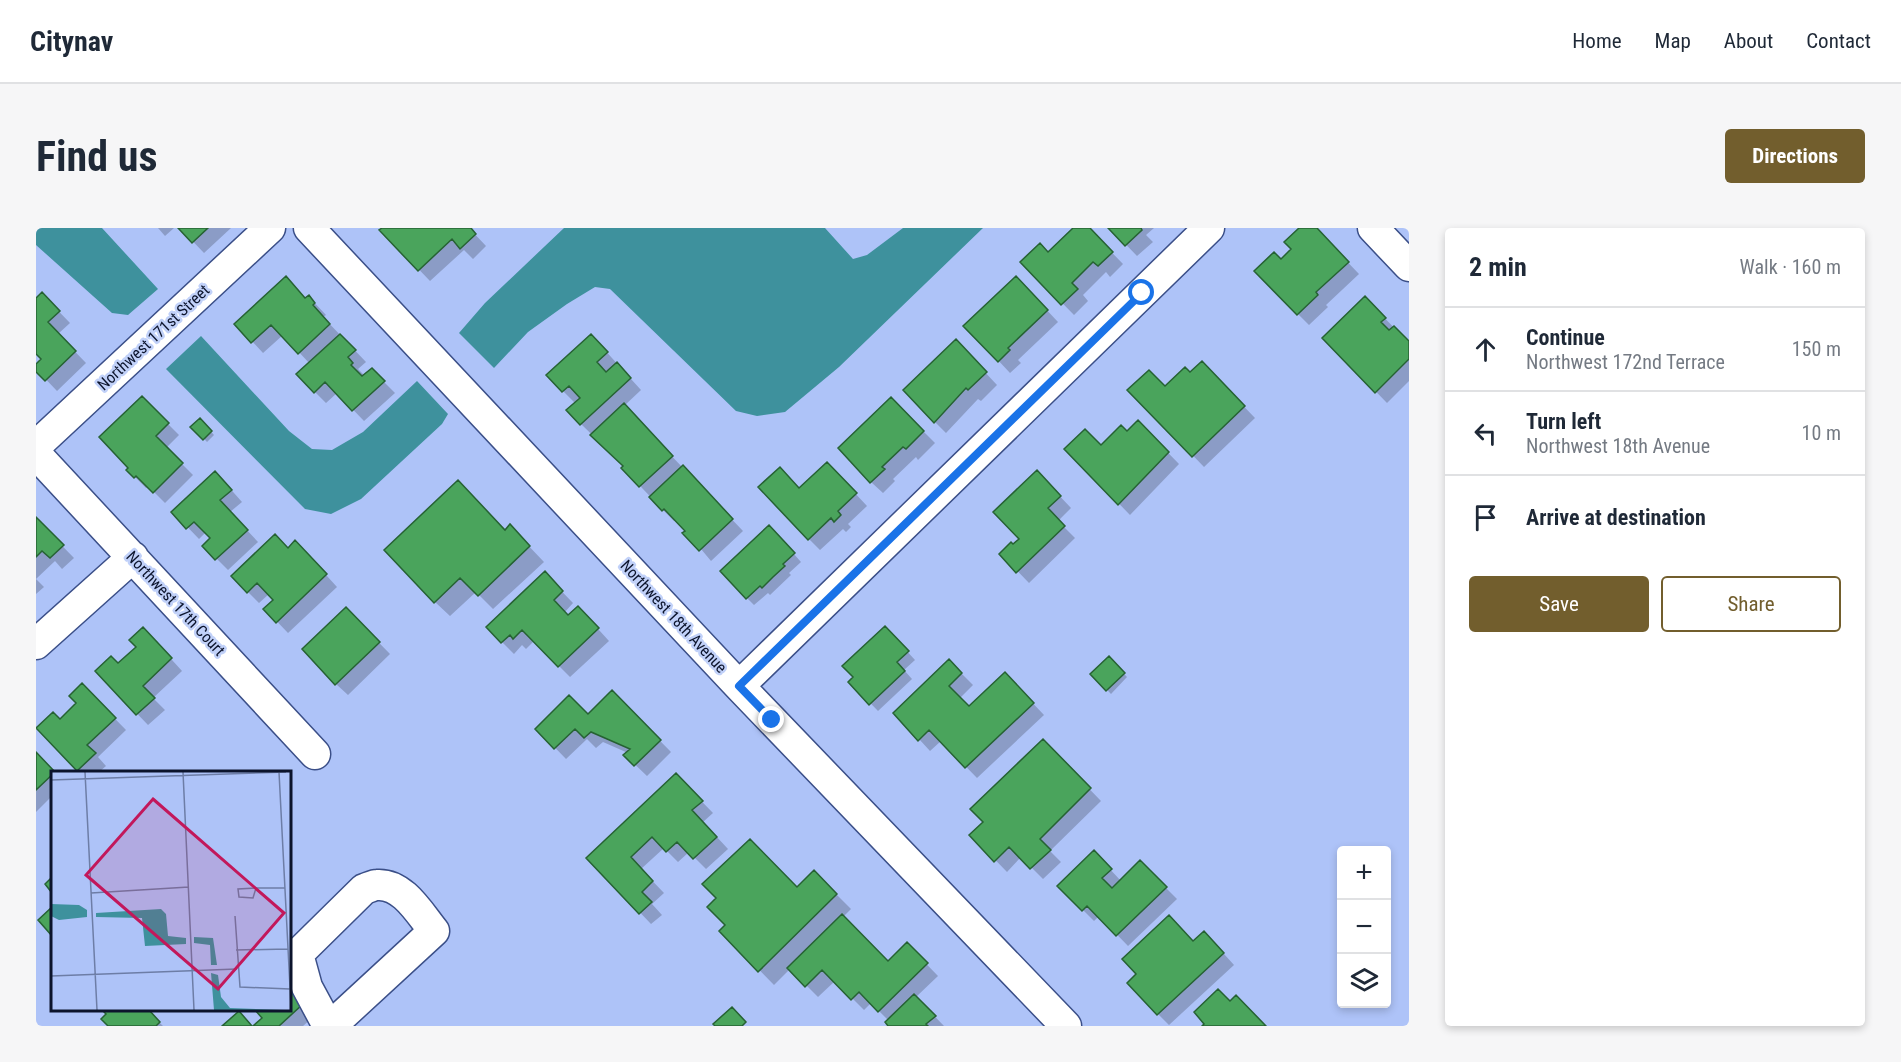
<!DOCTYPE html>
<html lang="en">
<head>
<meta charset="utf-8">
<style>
  :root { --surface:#fff; --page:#f6f6f7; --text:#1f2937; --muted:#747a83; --line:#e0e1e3; --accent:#725e2d }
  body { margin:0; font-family:"Roboto Condensed",sans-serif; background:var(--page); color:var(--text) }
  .controls { position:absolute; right:18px; bottom:18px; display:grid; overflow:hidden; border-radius:6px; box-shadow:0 3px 9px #0003 }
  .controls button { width:54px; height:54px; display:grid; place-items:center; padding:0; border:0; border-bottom:2px solid var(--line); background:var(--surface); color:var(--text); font:30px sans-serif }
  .stop { position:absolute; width:18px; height:18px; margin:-14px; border:4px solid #1a73e8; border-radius:50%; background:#fff }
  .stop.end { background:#1a73e8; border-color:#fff; box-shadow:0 2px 6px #0008 }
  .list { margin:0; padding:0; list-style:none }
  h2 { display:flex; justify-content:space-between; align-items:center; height:78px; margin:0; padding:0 24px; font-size:26px }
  h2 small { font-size:20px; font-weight:400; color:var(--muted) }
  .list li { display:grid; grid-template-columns:39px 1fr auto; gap:18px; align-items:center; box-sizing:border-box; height:84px; padding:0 24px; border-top:2px solid var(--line) }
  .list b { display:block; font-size:22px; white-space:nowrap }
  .list p { margin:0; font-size:20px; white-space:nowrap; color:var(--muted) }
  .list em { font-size:20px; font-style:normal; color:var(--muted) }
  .actions { display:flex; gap:12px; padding:18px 24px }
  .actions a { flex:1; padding:14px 0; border:2px solid var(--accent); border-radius:6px; text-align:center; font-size:21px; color:var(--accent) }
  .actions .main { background:var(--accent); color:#fff }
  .icon { flex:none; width:33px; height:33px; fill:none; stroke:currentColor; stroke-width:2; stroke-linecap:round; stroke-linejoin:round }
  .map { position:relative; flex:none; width:1373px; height:798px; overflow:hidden; border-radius:6px }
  header { display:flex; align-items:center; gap:36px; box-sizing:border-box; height:84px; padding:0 30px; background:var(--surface); border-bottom:2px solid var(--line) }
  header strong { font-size:28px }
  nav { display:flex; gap:33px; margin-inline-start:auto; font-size:21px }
  .intro { display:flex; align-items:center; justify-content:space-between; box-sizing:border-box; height:144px; padding:0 36px }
  h1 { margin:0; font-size:42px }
  .button { padding:15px 27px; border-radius:6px; background:var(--accent); color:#fff; font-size:21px; font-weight:700 }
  main { display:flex; gap:36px; padding:0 36px }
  aside { flex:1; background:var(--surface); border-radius:6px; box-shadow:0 3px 9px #0003 }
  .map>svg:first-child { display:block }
  .water { fill:#3e919d }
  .shadow { fill:#0003 }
  .building { fill:#4aa45c; stroke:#266233; stroke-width:1.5 }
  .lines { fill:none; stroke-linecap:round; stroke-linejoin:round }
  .minor-casing { stroke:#3b4f88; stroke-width:33 }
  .minor { stroke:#fff; stroke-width:30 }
  .route { stroke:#1a73e8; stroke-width:8 }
  .labels { text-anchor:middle; stroke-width:5; stroke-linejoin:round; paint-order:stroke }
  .street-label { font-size:16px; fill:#0c142c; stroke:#c1d1f9 }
  .inset-road { fill:none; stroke:#6d7da6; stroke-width:1.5 }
  .view { fill:#c2185b; fill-opacity:0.15; stroke:#c2185b; stroke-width:3 }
  .inset-edge { fill:none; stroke:#0c142c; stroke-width:3 }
</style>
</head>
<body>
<header>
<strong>Citynav</strong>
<nav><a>Home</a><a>Map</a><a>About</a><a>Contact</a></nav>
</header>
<div class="intro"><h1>Find us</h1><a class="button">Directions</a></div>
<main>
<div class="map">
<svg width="1373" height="798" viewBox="0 0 1373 798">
  <rect width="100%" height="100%" fill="#aec3f8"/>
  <path class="water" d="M0 0H66L122 61 92 87 76 85 0 17Z
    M528 0H789L817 31 831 27 867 0H947L803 139 749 184 721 188 700 183 574 61 559 59 531 76 492 104 458 140 423 105 449 75Z
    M165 108 253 203 276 221 296 222 327 204 381 153 412 186 406 196 325 271 295 286 269 281 130 141Z"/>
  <path class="shadow" d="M122 0H138L129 8Z
    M144 0H195L168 25Z
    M348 0H433L450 18 437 31 428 22 394 53 345 2Z
    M1039 0H1052L1087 36 1074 49 1070 44 1047 67 1052 73 1038 87 986 34 1013 26Z
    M1074 0H1118L1110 7 1117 14 1101 28Z
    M1265 0H1279L1323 46 1290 77 1292 79 1273 97 1262 86 1257 21Z
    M992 62 1022 94 982 132 985 135 974 145 930 98Z
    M6 66 34 95 22 106 50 135 21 163 0 141V138L7 131 0 124V72Z
    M273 69 290 87 287 89 330 134 322 141 329 148 336 142 359 165 328 193 301 165 290 175 279 164 274 136 247 107 227 125 200 96Z
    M1329 70 1373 115V153L1351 175 1288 110Z
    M566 119 605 162 588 178 707 303 675 333 640 291 638 293 627 282 587 240 589 239 545 196 540 176 527 163Z
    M931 125 961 157 945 173 942 171 910 205 899 194Z
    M1166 135 1219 190 1168 239 1094 162 1129 160 1154 146Z
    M106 170 143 207 130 220 157 247 129 275 112 258 110 260 92 242Z
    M855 171 899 215 882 232 880 229 857 251 859 253 847 265 835 254Z
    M164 192 178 207 171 214 157 199Z
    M1102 194 1143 236 1094 287 1030 221 1065 219 1091 205Z
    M1001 244 1035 280 1022 293 1039 310 993 355 965 326 985 311Z
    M802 247 831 278 812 296 815 299 810 304 807 301 784 322 773 311 763 262Z
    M190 256 206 274 194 284 222 314 192 342 168 318 176 310 170 304 163 311 137 284Z
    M0 291 38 330 26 341 19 333 0 351 8 359 0 366Z
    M469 303 488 313 508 334 457 381 440 364 414 388 399 374Z
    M741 307 765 334 753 345 755 347 734 367 732 365 718 377 711 370Z
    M252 322 271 326 301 359 252 405 229 381 239 372 233 366 223 375 212 364Z
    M509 346 537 375 528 385 532 389 553 391 573 413 534 449 498 413 490 421 486 417 478 426 452 400Z
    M310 381 354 426 312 467 300 456Z
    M856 407 879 432 868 442 876 451 842 483 814 454Z
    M118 412 146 443 117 470 129 482 112 497 61 444 83 437Z
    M1073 430 1091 449 1075 466 1056 446Z
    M913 433 937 457 924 470 933 480 969 446 1008 487 941 550 905 513 894 523 883 511Z
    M46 457 90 502 62 529 70 538 63 544H45L2 500 24 493 42 475Z
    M576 464 635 524 611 548 589 527 592 525 567 514 560 520 551 511 530 531 501 501 552 488Z
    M1007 513 1065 573 1014 623 1025 634 1007 651 985 629 971 644 935 607 949 594Z
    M0 526 16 544V568L0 584Z
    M640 547 677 585 667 594 692 621 670 641 653 624 642 634 628 620 605 641 628 665 616 676 626 687 615 696 552 630Z
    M1058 624 1085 653 1104 634 1141 671 1092 718 1063 688 1058 693 1023 658Z
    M778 644 815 681 807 689 852 735 871 716 902 748 880 769 908 798H854L853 793 835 775 828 782 799 753 782 769 754 741 738 757 685 703 761 661Z
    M1157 715 1179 716 1198 737 1133 797 1122 786Z
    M254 763 277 789 267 798H219L228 790 221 782H254Z
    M68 782H111L127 798H74L72 786Z"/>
  <path class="building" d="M142 0H172L156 15Z
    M346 0H435L440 6 424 21 416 11 382 43 343 2Z
    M1037 0H1054L1077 24 1062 38 1057 34 1036 55 1042 61 1025 77 984 34 1004 15 1012 24Z
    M1072 0H1105L1106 2 1089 18Z
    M1263 0H1281L1313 34 1280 64 1282 67 1261 87 1218 43 1238 24 1245 31 1255 21 1248 14Z
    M250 48 269 70 273 67 279 75 277 77 294 96 262 126 235 97 215 115 198 96Z
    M980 48 1012 82 972 120 974 122 962 134 927 98Z
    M6 64 24 83 12 94 40 123 9 153 0 144V136L5 131 0 126V70Z
    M1329 68 1350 90 1345 94 1353 102 1358 98 1373 113V131L1339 165 1286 110Z
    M304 106 320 122 312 129 317 135 315 137 326 148 336 140 349 153 316 183 289 154 278 165 260 146Z
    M555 106 572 124 561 134 570 144 581 134 595 150 544 197 530 182 544 170 533 158 526 164 510 147Z
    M920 111 951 144 932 162 930 160 898 195 867 162Z
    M1166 133 1209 178 1156 229 1091 162 1113 142 1129 158 1149 139 1154 144Z
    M106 168 133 195 120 208 147 235 117 265 100 248 98 250 90 242 92 240 63 209Z
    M855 169 888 203 870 221 867 219 846 239 849 241 834 255 802 220Z
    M588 175 637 228 603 259 585 240 587 238 554 207Z
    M164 190 176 203 167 212 154 199Z
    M1102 192 1133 224 1082 277 1028 221 1049 201 1065 217 1085 197 1091 203Z
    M791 234 821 265 802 283 805 287 798 294 795 290 772 312 722 259 744 239 763 260Z
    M647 237 697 291 663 323 646 305 649 303 628 281 626 283 613 269Z
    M1001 242 1025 268 1012 280 1029 298 980 345 963 326 975 314 977 316 983 311 957 284Z
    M179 243 196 262 184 272 212 302 179 332 166 318 174 310 158 294 150 301 135 284Z
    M422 252 469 302 474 296 494 318 442 368 424 350 398 375 348 322Z
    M0 289 28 317 14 330 6 323 0 329Z
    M733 297 759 325 747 336 749 338 737 349 726 360 724 358 710 371 684 343Z
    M239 306 252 320 259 312 291 346 240 395 227 381 237 372 221 355 211 365 195 348Z
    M509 343 527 363 518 372 532 387 542 378 563 400 522 439 486 402 477 411 474 407 465 415 450 399Z
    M310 379 344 414 299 457 266 421Z
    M849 398 873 423 861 434 869 443 833 477 812 454 817 449 806 438Z
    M107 399 136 430 107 458 119 470 100 487 59 443 75 428 82 435 100 419 93 412Z
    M1073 428 1089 445 1070 463 1054 446Z
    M913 431 926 445 913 458 933 478 969 444 998 475 929 540 893 502 882 513 857 485Z
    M46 455 80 490 51 517 60 525 41 543 0 500 17 484 24 491 40 475 33 468Z
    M576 462 625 512 598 538 587 527 594 521 555 504 548 510 539 501 518 521 499 501 533 467 552 486Z
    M1007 511 1055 560 1004 611 1015 622 994 641 973 619 958 634 933 607 947 594 934 581Z
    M0 524 19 544 0 562Z
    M640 545 667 573 656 582 681 609 657 631 641 614 630 624 616 609 595 629 617 653 606 664 616 674 603 686 550 630Z
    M714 611 761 659 778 642 801 666 722 744 683 703 689 697 671 679 680 670 666 656Z
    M1058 622 1076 641 1066 650 1076 660 1104 632 1131 659 1080 708 1051 678 1046 683 1021 658Z
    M16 649V665L9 656Z
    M16 679V708L2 692Z
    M806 686 852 733 871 714 892 735 842 784 823 764 815 772 786 742 769 759 751 740Z
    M1133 687 1157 713 1168 703 1188 725 1121 787 1091 755 1100 746 1086 731Z
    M1182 761 1194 773 1200 767 1230 798H1166L1168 796 1158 784Z
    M254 762 267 776 243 798H217L226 790 219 782H254Z
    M878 766 900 788 890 796 892 798H852L849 794Z
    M696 779 710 794 706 798H679L677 796Z
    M66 782H113L124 794 120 798H72L65 791 70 786Z
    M203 783 216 798H186Z"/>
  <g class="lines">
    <g class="minor-casing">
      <path id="minor" d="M273 0 703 458 1030 798
        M1337 0 1373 38
        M0 218 234 0
        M0 226 279 526
        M0 416 97 329
        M703 458 1173 0
        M292 798 271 759 262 726 328 661C332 660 337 657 341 657 367 655 384 686 398 703L295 798"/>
    </g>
    <use href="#minor" class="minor"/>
  </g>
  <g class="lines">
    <path class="route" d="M736 492 703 458 1106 65"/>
  </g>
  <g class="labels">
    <g class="street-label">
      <text transform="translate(117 109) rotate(-43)" y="6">Northwest 171st Street</text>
      <text transform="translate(140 375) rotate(47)" y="6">Northwest 17th Court</text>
      <text transform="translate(638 388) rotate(47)" y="6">Northwest 18th Avenue</text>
    </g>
  </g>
  <g transform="translate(15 543)">
    <rect width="240" height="240" fill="#aec3f8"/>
    <path d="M0 133 28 134 36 139V146L8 149 0 145ZM110 138 115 143 117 165 135 167V173L94 175 91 147 45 146V142ZM143 166 162 167 166 194H160L159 174 143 172ZM160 202 167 204 170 226 179 237 233 239H163Z" fill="#3e919d"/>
    <path class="inset-road" d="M34 1 46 239M132 1 143 239M228 1 240 236M0 9 235 1M205 117 202 127 188 126 187 118 205 117H234M40 122 138 116M184 145 189 216 239 218M185 179 237 178M0 205 186 198"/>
    <path class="view" d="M102 28 233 142 167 218 35 104Z"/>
    <rect width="240" height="240" class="inset-edge"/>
  </g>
</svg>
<div class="controls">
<button>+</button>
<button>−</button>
<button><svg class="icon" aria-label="layers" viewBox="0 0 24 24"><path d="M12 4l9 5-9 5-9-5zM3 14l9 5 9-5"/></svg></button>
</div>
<div class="stop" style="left:1106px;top:65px"></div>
<div class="stop end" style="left:736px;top:492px"></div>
</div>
<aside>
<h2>2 min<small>Walk · 160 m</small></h2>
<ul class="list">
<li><svg class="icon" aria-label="ahead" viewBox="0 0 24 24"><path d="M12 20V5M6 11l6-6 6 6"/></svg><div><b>Continue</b><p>Northwest 172nd Terrace</p></div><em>150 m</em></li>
<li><svg class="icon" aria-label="left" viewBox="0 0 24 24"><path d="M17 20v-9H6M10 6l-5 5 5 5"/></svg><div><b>Turn left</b><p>Northwest 18th Avenue</p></div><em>10 m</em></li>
<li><svg class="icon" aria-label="arrive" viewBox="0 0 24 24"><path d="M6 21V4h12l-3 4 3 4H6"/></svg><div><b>Arrive at destination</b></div></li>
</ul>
<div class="actions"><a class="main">Save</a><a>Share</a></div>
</aside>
</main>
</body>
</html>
